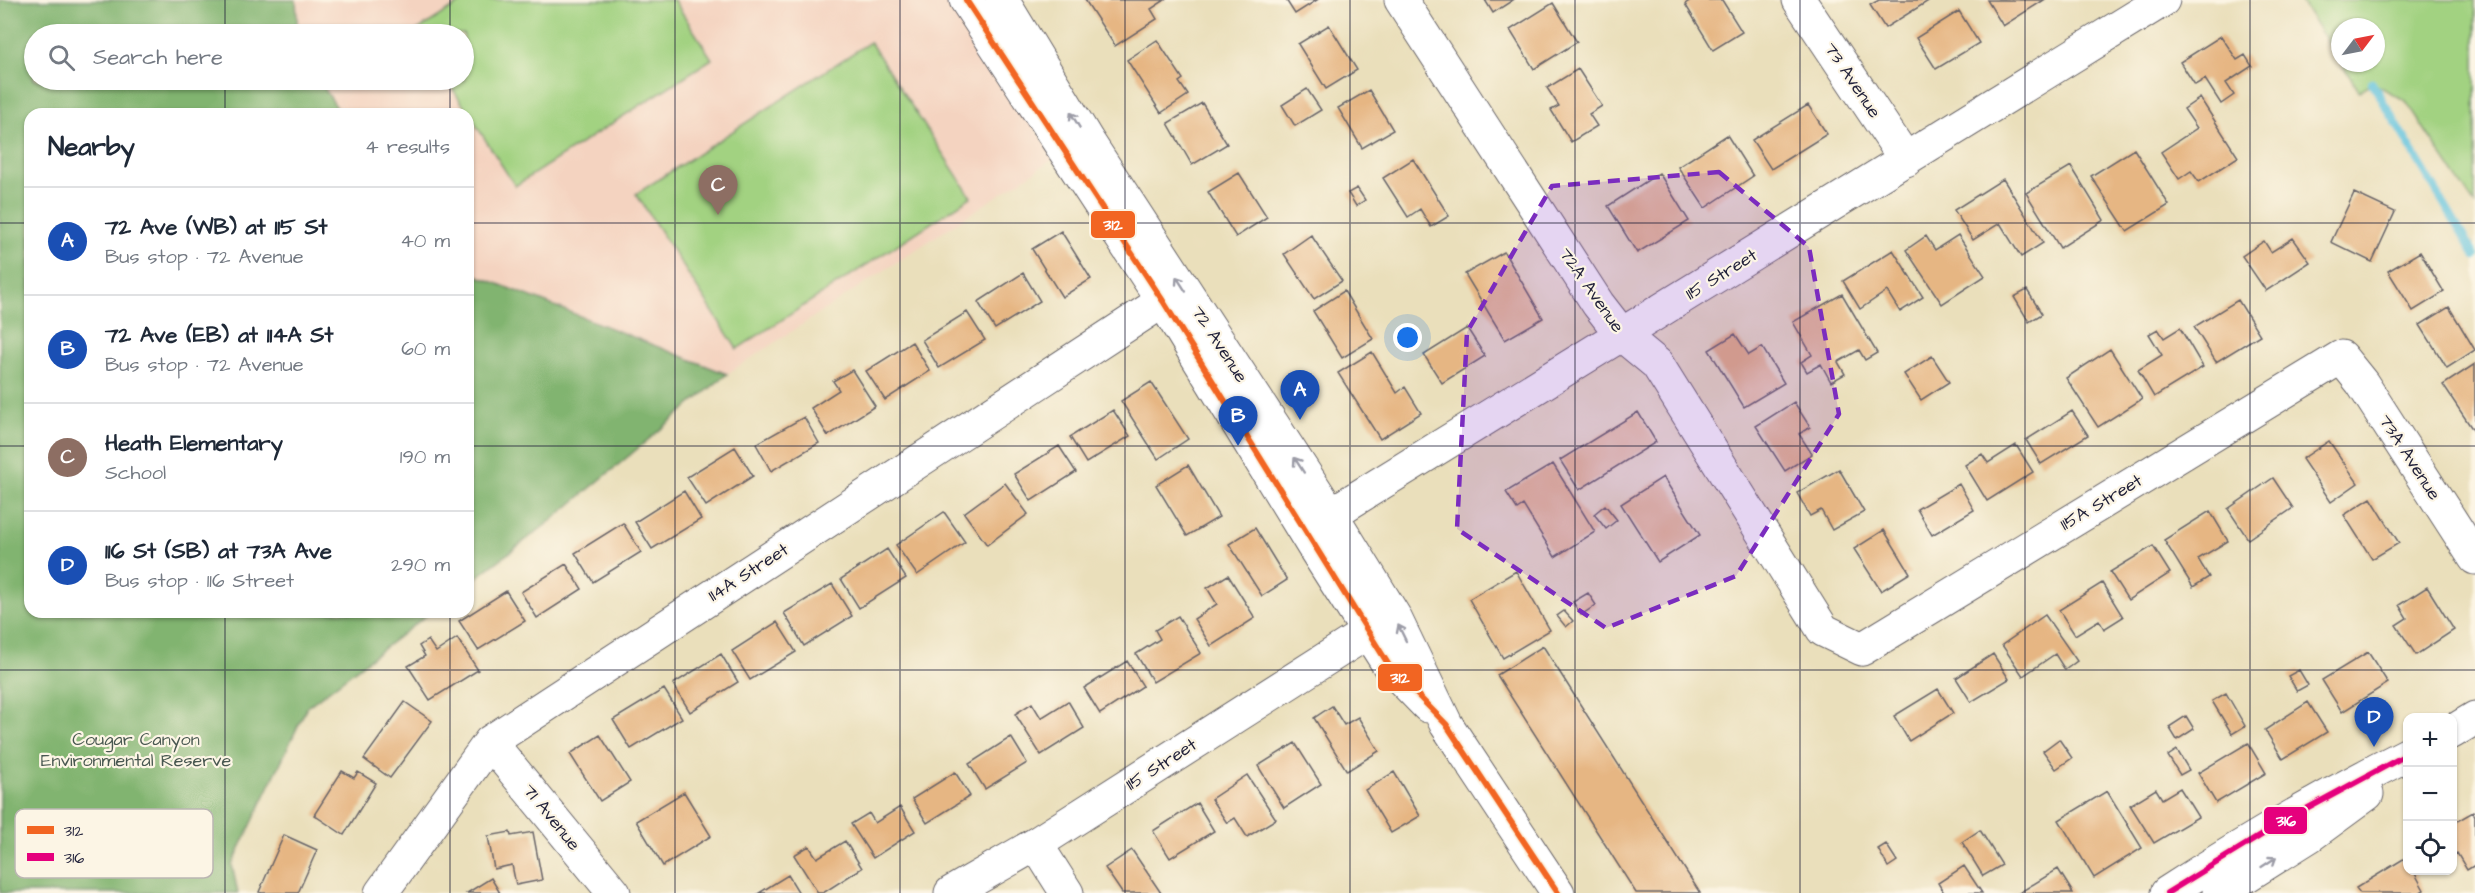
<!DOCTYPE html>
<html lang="en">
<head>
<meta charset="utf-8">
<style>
  :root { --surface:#fff; --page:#f6f6f7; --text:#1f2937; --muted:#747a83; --line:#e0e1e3; --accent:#b5179e }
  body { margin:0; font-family:"Architects Daughter",sans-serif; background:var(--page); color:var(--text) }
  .controls { position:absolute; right:18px; bottom:18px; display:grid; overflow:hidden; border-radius:12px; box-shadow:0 2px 4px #0004 }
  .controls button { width:54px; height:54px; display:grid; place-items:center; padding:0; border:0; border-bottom:2px solid var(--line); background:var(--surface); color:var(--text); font:30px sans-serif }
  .compass { position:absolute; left:2331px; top:18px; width:54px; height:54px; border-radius:50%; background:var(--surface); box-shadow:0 2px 4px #0004; rotate:58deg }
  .you { position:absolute; left:1408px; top:338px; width:21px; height:21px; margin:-15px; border:4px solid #fff; border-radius:50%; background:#1a73e8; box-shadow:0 0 0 9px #1a73e833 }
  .badge { display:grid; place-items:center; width:39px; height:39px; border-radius:50%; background:var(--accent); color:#fff; font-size:20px; font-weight:700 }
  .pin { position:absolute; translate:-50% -50px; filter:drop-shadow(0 2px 3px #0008) }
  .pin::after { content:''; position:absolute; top:32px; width:21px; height:18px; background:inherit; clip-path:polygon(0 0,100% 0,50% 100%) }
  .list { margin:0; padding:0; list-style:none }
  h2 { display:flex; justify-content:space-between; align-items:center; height:78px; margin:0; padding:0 24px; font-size:26px }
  h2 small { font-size:20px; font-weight:400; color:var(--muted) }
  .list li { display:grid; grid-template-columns:39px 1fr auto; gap:18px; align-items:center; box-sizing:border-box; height:108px; padding:0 24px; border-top:2px solid var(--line) }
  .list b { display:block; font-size:22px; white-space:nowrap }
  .list p { margin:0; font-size:20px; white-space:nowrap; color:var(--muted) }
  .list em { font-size:20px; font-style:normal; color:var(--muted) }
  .icon { flex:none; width:33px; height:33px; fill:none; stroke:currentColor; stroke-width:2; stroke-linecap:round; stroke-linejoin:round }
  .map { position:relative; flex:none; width:2475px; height:893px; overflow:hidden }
  .search { position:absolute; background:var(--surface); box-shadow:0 2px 4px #0004; left:24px; top:24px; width:450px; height:66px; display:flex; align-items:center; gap:15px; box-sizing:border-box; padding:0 21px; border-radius:33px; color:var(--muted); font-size:22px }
  .panel { position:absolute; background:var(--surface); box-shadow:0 2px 4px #0004; left:24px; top:108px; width:450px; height:510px; border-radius:18px }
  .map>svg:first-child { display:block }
  .built { fill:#f4d3c0 }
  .green { fill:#a2d281; stroke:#627a5e; stroke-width:1.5 }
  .forest { fill:#81b46f; stroke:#526b55; stroke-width:1.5 }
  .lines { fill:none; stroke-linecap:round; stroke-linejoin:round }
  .stream { stroke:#60c3de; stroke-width:8 }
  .building { fill:#e6b683 }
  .minor-casing { stroke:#686468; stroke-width:35 }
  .major-casing { stroke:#686468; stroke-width:35 }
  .minor { stroke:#fff; stroke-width:33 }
  .major { stroke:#fff; stroke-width:33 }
  .bus-1-casing { stroke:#fcf5e5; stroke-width:10 }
  .bus-2-casing { stroke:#fcf5e5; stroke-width:10 }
  .bus-1 { stroke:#f26522; stroke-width:6 }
  .bus-2 { stroke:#e5007d; stroke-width:6 }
  .oneway { stroke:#9c9ca7 }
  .marked { fill:#7b2cbf; fill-opacity:0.2; stroke:#7b2cbf; stroke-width:4.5; stroke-dasharray:12 8; stroke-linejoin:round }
  .grid { fill:none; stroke:#22223b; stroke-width:1.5; stroke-opacity:0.55 }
  .labels { text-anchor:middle; stroke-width:4.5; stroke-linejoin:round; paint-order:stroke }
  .street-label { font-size:18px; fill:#22223b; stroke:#fcf5e5 }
  .park-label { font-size:18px; fill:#485750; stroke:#fcf5e5 }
  .key { fill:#fcf5e5; stroke:#bbb6b2; stroke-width:1.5 }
  .key-label { font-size:16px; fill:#22223b }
  .line-badge { stroke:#fcf5e5; stroke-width:2 }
  .badge-label { font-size:16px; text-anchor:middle; font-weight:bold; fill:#fff }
</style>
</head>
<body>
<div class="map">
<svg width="2475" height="893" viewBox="0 0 2475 893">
  <rect width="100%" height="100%" fill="#fcf5e5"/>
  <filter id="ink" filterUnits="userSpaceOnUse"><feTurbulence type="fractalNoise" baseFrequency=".0167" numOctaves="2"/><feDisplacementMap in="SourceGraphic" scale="12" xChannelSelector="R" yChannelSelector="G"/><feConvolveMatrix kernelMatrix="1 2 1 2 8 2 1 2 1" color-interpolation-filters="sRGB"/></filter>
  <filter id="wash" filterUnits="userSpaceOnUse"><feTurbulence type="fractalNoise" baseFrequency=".008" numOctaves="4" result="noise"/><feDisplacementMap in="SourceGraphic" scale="24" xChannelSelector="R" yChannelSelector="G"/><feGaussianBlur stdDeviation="1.35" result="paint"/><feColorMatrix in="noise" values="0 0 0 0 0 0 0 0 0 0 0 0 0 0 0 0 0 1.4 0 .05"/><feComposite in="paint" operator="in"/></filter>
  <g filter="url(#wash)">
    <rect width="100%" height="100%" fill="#eadfbb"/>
    <path class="built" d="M296 0H952L1055 158 727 374 468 272V114H341L319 80H464V34H298Z"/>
    <path class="green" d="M465 0H674L712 59 515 186 447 80H464V34H418L416 31Z
      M2300 0H2475V205L2405 100 2372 83 2359 91 2341 63H2376V27H2340V61Z
      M870 42 971 197 737 349 636 194Z"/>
    <path class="forest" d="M0 0H296L298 34H34V80H319L341 114H30V612H431L307 707 232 865 238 893H0Z
      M468 272 727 374 552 520 468 584Z"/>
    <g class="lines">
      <path class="stream" d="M2372 83 2475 256"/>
    </g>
    <g id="blocks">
      <path class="building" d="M1085 0H1165L1151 9 1157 19 1115 46Z
        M1286 0H1317L1295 14Z
        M1485 0H1513L1493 13Z
        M1691 0H1722L1742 32 1713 50 1685 4Z
        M1879 0H1930L1885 28 1870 5Z
        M1987 0H2044L2003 26Z
        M1553 3 1577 42 1534 69 1510 30Z
        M1959 11 1979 43 1936 69 1916 38Z
        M1329 25 1357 70 1326 89 1298 44Z
        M2221 36 2237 60 2245 55 2252 66 2226 83 2234 95 2221 104 2205 79 2195 85 2180 62Z
        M1157 40 1183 79 1179 82 1188 95 1161 113 1127 60Z
        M1578 69 1602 106 1589 114 1597 126 1571 142 1551 110 1559 106 1547 88Z
        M1307 89 1321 110 1295 126 1282 105Z
        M1369 90 1393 130 1362 148 1338 108Z
        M2200 98 2238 157 2199 182 2191 171 2179 179 2161 152 2197 128 2184 109Z
        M1202 103 1227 144 1192 165 1168 123Z
        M1808 105 1827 134 1771 169 1752 140Z
        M1727 135 1753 176 1705 208 1678 167Z
        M2134 149 2169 205 2127 231 2091 176Z
        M1413 159 1449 216 1431 227 1420 209 1408 217 1383 178Z
        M2071 166 2104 220 2060 248 2026 193Z
        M1239 173 1267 217 1236 237 1208 192Z
        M1659 173 1689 221 1637 253 1608 206Z
        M2003 179 2043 243 2021 257 2000 223 1973 240 1954 210Z
        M1357 188 1365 200 1356 206 1348 193Z
        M2354 193 2395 212 2372 262 2331 242Z
        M1061 231 1091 279 1062 297 1032 249Z
        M1311 235 1342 281 1314 299 1284 254Z
        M1958 235 1985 276 1942 304 1906 250 1926 236 1935 250Z
        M2293 238 2310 262 2266 291 2242 256 2264 241 2271 252Z
        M1893 250 1923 297 1900 312 1887 291 1860 309 1843 281Z
        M1504 252 1543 318 1505 340 1465 274Z
        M2420 252 2444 292 2413 311 2388 271Z
        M1023 273 1040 301 995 329 978 302Z
        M2027 290 2042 314 2029 322 2014 297Z
        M1344 291 1373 339 1342 358 1313 311Z
        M1842 294 1877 353 1865 360 1859 350 1838 362 1845 374 1831 382 1821 364 1807 372 1801 362 1812 355 1793 322Z
        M2238 300 2260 335 2216 362 2194 327Z
        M2449 307 2475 350 2447 368 2420 325Z
        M967 312 985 340 939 368 922 340Z
        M1467 328 1485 356 1442 383 1424 355Z
        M2180 328 2203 367 2154 397 2138 370 2162 355 2149 334 2158 329 2164 338Z
        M1735 334 1749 355 1762 347 1784 383 1744 407 1709 350Z
        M912 342 930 371 885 400 866 371Z
        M2110 349 2142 399 2098 427 2066 378Z
        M1372 352 1397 393 1405 387 1421 413 1380 439 1338 373Z
        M1932 356 1949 382 1921 400 1904 374Z
        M2475 364V428L2473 430 2443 385Z
        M852 370 875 406 828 436 811 408 839 390 833 381Z
        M1151 382 1188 439 1158 459 1121 401Z
        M1794 402 1810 427 1799 434 1812 454 1785 471 1756 426Z
        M1113 410 1130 436 1086 463 1070 437Z
        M2072 411 2088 435 2041 464 2026 440Z
        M1638 412 1656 442 1579 490 1560 460Z
        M804 417 819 443 771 471 756 444Z
        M2329 441 2358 483 2331 502 2302 459Z
        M2016 445 2033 472 1987 501 1965 465 1982 454 1988 463Z
        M1059 446 1076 472 1031 501 1014 474Z
        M735 447 753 476 706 506 687 477Z
        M1553 464 1595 532 1555 557 1523 505 1517 509 1506 492Z
        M1188 465 1219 517 1187 536 1156 485Z
        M1839 469 1864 512 1832 530 1821 510 1810 516 1797 493Z
        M1663 477 1700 535 1658 562 1621 504Z
        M2273 478 2293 508 2248 539 2228 509Z
        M1005 483 1028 514 987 545 964 513Z
        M1959 484 1974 510 1932 535 1917 509Z
        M684 491 701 519 652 549 635 522Z
        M2371 498 2399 543 2372 559 2344 515Z
        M1605 505 1617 520 1606 529 1594 514Z
        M2210 511 2228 541 2198 559 2209 577 2193 587 2164 540Z
        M944 512 965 542 917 575 896 545Z
        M623 523 641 552 593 582 575 553Z
        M1255 528 1287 580 1262 596 1229 544Z
        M1884 530 1910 573 1881 591 1854 549Z
        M2153 546 2170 573 2128 600 2110 572Z
        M887 549 906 578 859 608 841 579Z
        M566 564 582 589 537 618 521 592Z
        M1516 571 1550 630 1503 658 1469 599Z
        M1228 575 1255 618 1211 646 1194 619 1217 604 1207 588Z
        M2102 583 2123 617 2104 629 2099 620 2075 635 2059 610Z
        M832 584 852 616 804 646 784 613Z
        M2427 587 2454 630 2416 655 2396 625 2407 618 2399 605Z
        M506 591 525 621 478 650 459 621Z
        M1588 593 1596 605 1581 615 1573 602Z
        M1564 611 1573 621 1566 627 1557 616Z
        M2045 615 2077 661 2065 670 2055 654 2023 676 2002 645Z
        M1178 616 1201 653 1153 682 1136 654 1160 639 1155 630Z
        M777 622 796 652 750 680 732 651Z
        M457 638 478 670 430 700 408 666 425 656 419 646 428 640 436 652Z
        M1543 646 1700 893H1636L1497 675Z
        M2368 652 2388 683 2342 712 2322 680Z
        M721 654 738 682 690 712 673 684Z
        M1993 654 2009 679 1971 702 1956 678Z
        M1127 661 1143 686 1100 714 1084 688Z
        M2299 670 2308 685 2297 691 2288 676Z
        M664 689 682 718 631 749 613 720Z
        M1938 689 1953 713 1909 741 1894 716Z
        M2226 693 2245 726 2232 734 2212 701Z
        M1068 701 1084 728 1041 755 1015 714 1032 703 1041 718Z
        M405 702 432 721 390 778 364 759Z
        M2308 702 2327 732 2283 759 2265 730Z
        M1332 706 1344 725 1358 717 1379 751 1347 771 1314 718Z
        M2186 716 2194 729 2177 740 2169 727Z
        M600 735 630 782 600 801 570 754Z
        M1011 737 1027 763 985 789 969 764Z
        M2059 739 2072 758 2056 769 2043 751Z
        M1295 743 1321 784 1284 808 1258 766Z
        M2248 743 2266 773 2216 803 2198 773Z
        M2177 750 2189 770 2180 775 2168 756Z
        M342 771 354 778 358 772 376 783 344 835 314 815Z
        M955 772 970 796 927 823 912 799Z
        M1394 772 1420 816 1391 833 1365 790Z
        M1247 775 1276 819 1247 837 1235 818 1227 823 1211 799Z
        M2180 788 2198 817 2154 843 2130 805 2156 789 2162 799Z
        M2107 791 2142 848 2094 878 2059 820Z
        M684 792 711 836 663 866 636 821Z
        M1197 803 1214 831 1170 858 1153 831Z
        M900 807 915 831 873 858 851 824 869 813 875 823Z
        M2473 812 2475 816V865L2467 870 2457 853 2452 856V824Z
        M1980 830 2002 865 1983 876 1962 842Z
        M510 832 511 836 533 832 542 880 516 885 512 865 494 869 488 836Z
        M284 835 317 850 298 893H262L259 892Z
        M845 841 862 868 823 893H818L794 855 809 846 817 858Z
        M1886 844 1897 861 1888 867 1878 849Z
        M1132 850 1161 893H1122L1105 868Z
        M2405 858 2408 870H2413L2424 890 2419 893H2360L2356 888Z
        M1964 866 1982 893H1944L1938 883Z
        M2058 869 2073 893H2019Z
        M788 875 799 893H759Z
        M491 878 500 893H467Z"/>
    </g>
  </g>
  <g filter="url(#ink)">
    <use href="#blocks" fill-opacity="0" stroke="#686468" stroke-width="1.5"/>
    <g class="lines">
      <g class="minor-casing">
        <path id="minor" d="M1401 0 1598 304 1622 335 1657 364 1823 630 1862 649 2341 357 2362 383 2475 558
          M1799 0 1906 160
          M1306 501 1331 514 2163 0
          M2452 732 2475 718
          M490 742 614 893
          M1036 844 1067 893
          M381 893 490 742 1163 301
          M951 893 1036 844 1368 632
          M2167 893C2245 842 2325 796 2408 754
          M2219 893 2311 835 2367 794"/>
      </g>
      <g class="major-casing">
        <path id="major" d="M966 0 1163 301 1313 546 1390 667 1428 706
          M1002 0 1087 140 1331 514 1394 616 1446 724 1558 893"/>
      </g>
      <use href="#minor" class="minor"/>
      <use href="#major" class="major"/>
      <g class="bus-1-casing">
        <path id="bus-1" d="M966 0 1163 301 1390 667 1446 724 1558 893"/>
      </g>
      <g class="bus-2-casing">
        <path id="bus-2" d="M2167 893 2286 820 2408 754"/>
      </g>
      <use href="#bus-1" class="bus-1"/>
      <use href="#bus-2" class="bus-2"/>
    </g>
    <defs><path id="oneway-shaft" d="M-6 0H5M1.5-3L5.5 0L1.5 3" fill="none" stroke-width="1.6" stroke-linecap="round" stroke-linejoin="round" transform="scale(1.5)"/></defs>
    <g class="oneway">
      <use href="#oneway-shaft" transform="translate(1075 120) rotate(-121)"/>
      <use href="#oneway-shaft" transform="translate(1181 284) rotate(-123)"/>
      <use href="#oneway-shaft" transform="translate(1299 465) rotate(-123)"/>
      <use href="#oneway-shaft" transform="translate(1402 633) rotate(-116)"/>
      <use href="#oneway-shaft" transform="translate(2269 862) rotate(-33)"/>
    </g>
  </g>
  <path class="marked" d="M1719 172 1809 247 1839 414 1736 576 1606 628 1457 529 1467 332 1552 186Z"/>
  <path class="grid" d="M225 0V34M450 0V34M675 0V893M900 0V893M1125 0V893M1350 0V893M1575 0V893M1800 0V893M2025 0V893M2250 0V893M225 80V114M450 80V114M0 223H30M468 223H2475M0 446H30M468 446H2475M225 612V893M450 612V893M0 670H2475"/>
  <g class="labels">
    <g class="street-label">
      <text transform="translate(1853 80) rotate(56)" y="6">73 Avenue</text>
      <text transform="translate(1721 274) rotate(-32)" y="6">115 Street</text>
      <text transform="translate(1592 290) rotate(55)" y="6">72A Avenue</text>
      <text transform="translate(1220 344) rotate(57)" y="6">72 Avenue</text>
      <text transform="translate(2410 457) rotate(57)" y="6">73A Avenue</text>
      <text transform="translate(2101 502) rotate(-31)" y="6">115A Street</text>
      <text transform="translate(748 572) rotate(-33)" y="6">114A Street</text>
      <text transform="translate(1161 764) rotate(-33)" y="6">115 Street</text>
      <text transform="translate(552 817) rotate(51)" y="6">71 Avenue</text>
    </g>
    <g class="park-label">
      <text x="136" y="745">Cougar Canyon<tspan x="136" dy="21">Environmental Reserve</tspan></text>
    </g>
  </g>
  <rect x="15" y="809" width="198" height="69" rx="9" class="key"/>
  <rect x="27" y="826" width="27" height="8" fill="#f26522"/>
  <rect x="27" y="853" width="27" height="8" fill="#e5007d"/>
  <g class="key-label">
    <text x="64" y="836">312</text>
    <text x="64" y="863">316</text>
  </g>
  <g class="line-badge">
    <rect x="1090" y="210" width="46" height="29" rx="6" fill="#f26522"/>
    <rect x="1377" y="663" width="46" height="29" rx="6" fill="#f26522"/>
    <rect x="2263" y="806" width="45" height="29" rx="6" fill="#e5007d"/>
  </g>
  <g class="badge-label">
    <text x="1113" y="230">312</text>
    <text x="1400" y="683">312</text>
    <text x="2286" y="826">316</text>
  </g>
</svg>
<div class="controls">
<button>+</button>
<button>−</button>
<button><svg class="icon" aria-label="locate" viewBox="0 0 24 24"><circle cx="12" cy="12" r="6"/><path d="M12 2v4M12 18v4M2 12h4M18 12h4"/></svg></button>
</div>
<svg class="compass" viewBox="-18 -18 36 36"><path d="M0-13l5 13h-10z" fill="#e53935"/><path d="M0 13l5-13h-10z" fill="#747a83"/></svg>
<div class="you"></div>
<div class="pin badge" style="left:1300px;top:420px;background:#1a4fb4">A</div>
<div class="pin badge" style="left:1238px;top:446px;background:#1a4fb4">B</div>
<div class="pin badge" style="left:718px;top:215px;background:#8d6e63">C</div>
<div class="pin badge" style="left:2374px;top:747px;background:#1a4fb4">D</div>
<div class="search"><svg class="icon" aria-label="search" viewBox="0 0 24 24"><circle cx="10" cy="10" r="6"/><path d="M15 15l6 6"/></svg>Search here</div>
<section class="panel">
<h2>Nearby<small>4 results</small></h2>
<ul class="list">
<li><span class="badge" style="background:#1a4fb4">A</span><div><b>72 Ave (WB) at 115 St</b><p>Bus stop · 72 Avenue</p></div><em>40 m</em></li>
<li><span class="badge" style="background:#1a4fb4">B</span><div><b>72 Ave (EB) at 114A St</b><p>Bus stop · 72 Avenue</p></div><em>60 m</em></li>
<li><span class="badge" style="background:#8d6e63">C</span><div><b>Heath Elementary</b><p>School</p></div><em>190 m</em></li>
<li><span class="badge" style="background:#1a4fb4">D</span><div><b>116 St (SB) at 73A Ave</b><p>Bus stop · 116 Street</p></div><em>290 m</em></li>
</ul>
</section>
</div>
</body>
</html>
